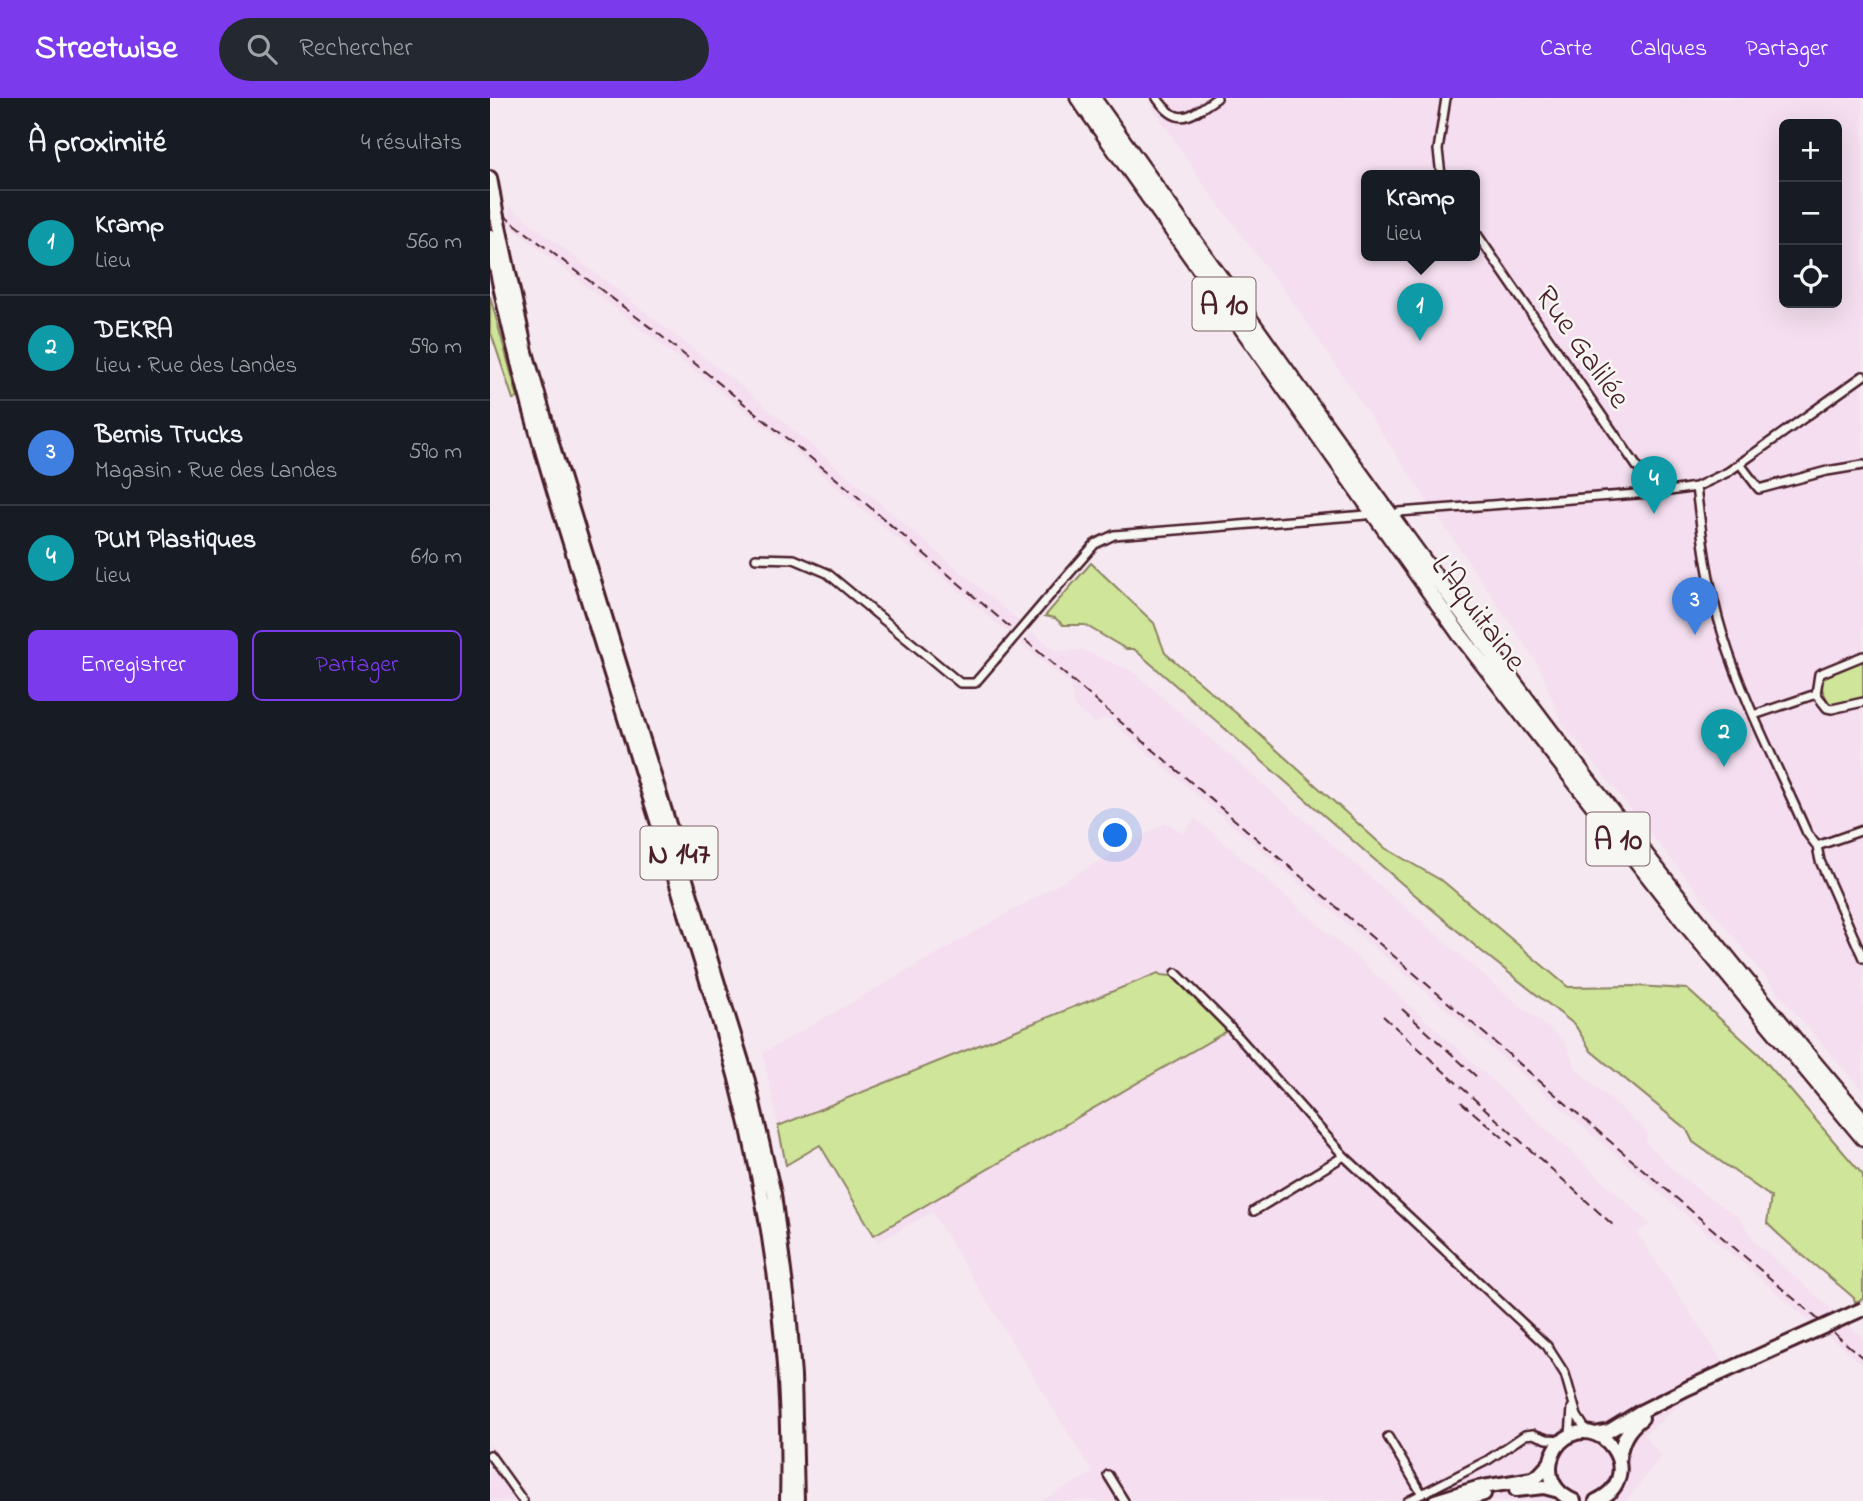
<!DOCTYPE html>
<html lang="fr">
<head>
<meta charset="utf-8">
<style>
  :root { --surface:#171b24; --page:#242831; --text:#f1f3f6; --muted:#9ea1a6; --line:#363941; --accent:#7c3aed }
  body { margin:0; font-family:"Indie Flower",sans-serif; background:var(--page); color:var(--text) }
  .controls { position:absolute; right:21px; top:21px; display:grid; overflow:hidden; border-radius:10px; box-shadow:0 7px 28px #0002 }
  .controls button { width:63px; height:63px; display:grid; place-items:center; padding:0; border:0; border-bottom:2px solid var(--line); background:var(--surface); color:var(--text); font:35px sans-serif }
  .you { position:absolute; left:626px; top:738px; width:24px; height:24px; margin:-18px; border:5px solid #fff; border-radius:50%; background:#1a73e8; box-shadow:0 0 0 10px #1a73e833 }
  .badge { display:grid; place-items:center; width:46px; height:46px; border-radius:50%; background:var(--accent); color:#fff; font-size:23px; font-weight:700 }
  .pin { position:absolute; translate:-50% -58px; filter:drop-shadow(0 2px 4px #0008) }
  .pin::after { content:''; position:absolute; top:37px; width:24px; height:21px; background:inherit; clip-path:polygon(0 0,100% 0,50% 100%) }
  .popup { position:absolute; left:871px; top:72px; width:119px; height:91px; box-sizing:border-box; display:grid; place-content:center; border-radius:10px; background:var(--surface); filter:drop-shadow(0 2px 5px #0005); font-size:23px; white-space:nowrap; color:var(--muted) }
  .popup b { font-size:26px; color:var(--text) }
  .popup::after { content:''; position:absolute; left:50%; top:100%; margin-left:-14px; border:14px solid transparent; border-top-color:var(--surface) }
  .list { margin:0; padding:0; list-style:none }
  h2 { display:flex; justify-content:space-between; align-items:center; height:91px; margin:0; padding:0 28px; font-size:30px }
  h2 small { font-size:23px; font-weight:400; color:var(--muted) }
  .list li { display:grid; grid-template-columns:46px 1fr auto; gap:21px; align-items:center; box-sizing:border-box; height:105px; padding:0 28px; border-top:2px solid var(--line) }
  .list b { display:block; font-size:26px; white-space:nowrap }
  .list p { margin:0; font-size:23px; white-space:nowrap; color:var(--muted) }
  .list em { font-size:23px; font-style:normal; color:var(--muted) }
  .actions { display:flex; gap:14px; padding:21px 28px }
  .actions a { flex:1; padding:16px 0; border:2px solid var(--accent); border-radius:10px; text-align:center; font-size:24px; color:var(--accent) }
  .actions .main { background:var(--accent); color:#fff }
  .icon { flex:none; width:38px; height:38px; fill:none; stroke:currentColor; stroke-width:2; stroke-linecap:round; stroke-linejoin:round }
  .map { position:relative; flex:none; width:1373px; height:1403px; overflow:hidden }
  header { display:flex; align-items:center; gap:42px; box-sizing:border-box; height:98px; padding:0 35px; background:var(--accent); color:#fff }
  header strong { font-size:33px }
  nav { display:flex; gap:38px; margin-inline-start:auto; font-size:24px }
  .search { width:490px; height:63px; background:var(--page); display:flex; align-items:center; gap:18px; box-sizing:border-box; padding:0 24px; border-radius:38px; color:var(--muted); font-size:26px }
  main { display:flex }
  aside { flex:1; background:var(--surface) }
  .map>svg:first-child { display:block }
  .built { fill:#f4deef; fill-rule:evenodd }
  .green { fill:#cfe59a; stroke:#8c8262; stroke-width:2 }
  .lines { fill:none; stroke-linecap:round; stroke-linejoin:round }
  .minor-casing { stroke:#4a1f2b; stroke-width:12 }
  .primary-casing { stroke:#4a1f2b; stroke-width:18 }
  .trunk-casing { stroke:#4a1f2b; stroke-width:18 }
  .motorway-casing { stroke:#4a1f2b; stroke-width:19 }
  .minor { stroke:#f6f6f2; stroke-width:7 }
  .primary { stroke:#f6f6f2; stroke-width:12 }
  .trunk { stroke:#f6f6f2; stroke-width:12 }
  .motorway { stroke:#f6f6f2; stroke-width:14 }
  .rail { stroke:#4a1f2b; stroke-width:2; stroke-dasharray:10 5; stroke-linecap:butt }
  .minor-bridge-casing { stroke:#4a1f2b; stroke-width:12; stroke-linecap:butt }
  .primary-bridge-casing { stroke:#4a1f2b; stroke-width:18; stroke-linecap:butt }
  .trunk-bridge-casing { stroke:#4a1f2b; stroke-width:18; stroke-linecap:butt }
  .minor-bridge { stroke:#f6f6f2; stroke-width:7 }
  .primary-bridge { stroke:#f6f6f2; stroke-width:12 }
  .trunk-bridge { stroke:#f6f6f2; stroke-width:12 }
  .labels { text-anchor:middle; stroke-width:5; stroke-linejoin:round; paint-order:stroke }
  .shield { fill:#f6f6f2; stroke:#7e6067; stroke-width:2 }
  .shield-label { font-size:30px; font-weight:bold; fill:#4a1f2b }
  .street-label { font-size:32px; fill:#4a1f2b; stroke:#f6f6f2 }
</style>
</head>
<body>
<header>
<strong>Streetwise</strong>
<div class="search"><svg class="icon" aria-label="search" viewBox="0 0 24 24"><circle cx="10" cy="10" r="6"/><path d="M15 15l6 6"/></svg>Rechercher</div>
<nav><a>Carte</a><a>Calques</a><a>Partager</a></nav>
</header>
<main>
<aside>
<h2>À proximité<small>4 résultats</small></h2>
<ul class="list">
<li><span class="badge" style="background:#0f9aa8">1</span><div><b>Kramp</b><p>Lieu</p></div><em>560 m</em></li>
<li><span class="badge" style="background:#0f9aa8">2</span><div><b>DEKRA</b><p>Lieu · Rue des Landes</p></div><em>590 m</em></li>
<li><span class="badge" style="background:#3f7fe0">3</span><div><b>Bernis Trucks</b><p>Magasin · Rue des Landes</p></div><em>590 m</em></li>
<li><span class="badge" style="background:#0f9aa8">4</span><div><b>PUM Plastiques</b><p>Lieu</p></div><em>610 m</em></li>
</ul>
<div class="actions"><a class="main">Enregistrer</a><a>Partager</a></div>
</aside>
<div class="map">
<svg width="1373" height="1403" viewBox="0 0 1373 1403">
  <rect width="100%" height="100%" fill="#f5e8f0"/>
  <filter id="ink" filterUnits="userSpaceOnUse"><feTurbulence type="fractalNoise" baseFrequency=".0143" numOctaves="2"/><feDisplacementMap in="SourceGraphic" scale="14" xChannelSelector="R" yChannelSelector="G"/><feConvolveMatrix kernelMatrix="1 2 1 2 8 2 1 2 1" color-interpolation-filters="sRGB"/></filter>
  <g filter="url(#ink)">
    <path class="built" d="M657 0H1373V993L1299 908 1072 625 1050 569 805 207 716 90ZM1294 26H1347V205H1294ZM876 77H984V157H876Z
      M20 109 257 293 529 523 519 535 276 329 17 126Z
      M542 534 566 554 592 552 643 574 1007 889 1074 943 1087 972 1157 1034 1156 1045 1184 1073 1216 1098 1249 1119 1267 1146 1345 1214 1322 1225 616 619 604 625 584 608 580 586 532 546Z
      M705 720 874 866 1160 1126 1147 1135 1242 1278 1197 1301 1154 1337 1171 1358 1136 1403H551L603 1375 442 1114 388 1144 330 1047 296 1067 273 955 676 725 693 735Z
      M1358 1227 1373 1239V1267L1337 1236Z
      M0 1346 40 1403H0Z"/>
    <path class="green" d="M0 198 28 300 23 301 0 232Z
      M601 465 664 525 675 555 746 615 895 750 954 784 1078 889 1146 888 1197 891 1270 957 1373 1077V1201L1365 1204 1364 1200C1335 1174 1304 1153 1277 1125L1281 1099 1203 1044 1197 1032 1101 953 1085 927 990 852 910 784 644 551H636L595 527H573L565 520 555 518Z
      M1373 562V601L1348 608H1340L1330 587 1332 578Z
      M668 875 671 877 682 878 737 933 384 1137 330 1047 296 1067 288 1028Z"/>
    <g class="lines">
      <g class="minor-casing">
        <path id="minor" d="M667 0C689 32 701 17 727 0
          M951 77 948 52 956 0
          M984 132 1150 373 1157 395
          M1250 366 1269 391 1337 373 1373 367
          M1206 389C1212 439 1218 489 1233 537 1254 605 1288 669 1317 735L1327 748 1330 763 1373 860
          M909 414 1173 394 1206 389 1238 374 1373 278
          M266 460 304 461 337 475 470 585H485L504 563
          M556 502 605 446 624 437 876 417
          M1326 596 1337 610 1342 611 1373 604
          M1264 617 1326 596 1329 576 1373 558
          M1327 748 1373 732
          M686 875 737 926 854 1058 1057 1248 1075 1276 1087 1318 1098 1335
          M764 1113 854 1058
          M1080 1338 1082 1310
          M898 1339 932 1396
          M0 1357 33 1403
          M618 1377 634 1403
          M918 1403 998 1362 1035 1337 1043 1336 1057 1341 1073 1342"/>
      </g>
      <g class="primary-casing">
        <path id="primary" d="M1105 1336 1119 1333 1150 1314 1198 1290 1302 1243
          M1129 1360C1132 1342 1137 1332 1152 1320
          M1026 1392 1054 1389 1069 1393
          M945 1403 987 1390 1042 1381 1049 1377 1060 1365
          M971 1403 994 1396
          M1084 1403C1070 1397 1060 1386 1060 1370 1060 1360 1064 1352 1070 1345 1108 1307 1161 1378 1106 1403"/>
      </g>
      <g class="trunk-casing">
        <path id="trunk" d="M0 80 3 96
          M7 119 36 254 65 356 258 983 284 1096 299 1212 304 1278 307 1403
          M0 138C22 258 58 376 95 493 126 593 157 693 189 793 208 855 229 918 246 981 281 1117 301 1262 297 1403"/>
      </g>
      <g class="motorway-casing">
        <path id="motorway" d="M588 0 970 537 1198 829 1373 1040
          M603 0C850 348 1094 698 1373 1022"/>
      </g>
      <use href="#minor" class="minor"/>
      <use href="#primary" class="primary"/>
      <use href="#trunk" class="trunk"/>
      <use href="#motorway" class="motorway"/>
      <path class="rail" d="M0 107 165 233 354 387 1373 1260
        M912 911 988 980
        M893 918 1124 1128
        M971 1004 1023 1048"/>
      <g class="minor-bridge-casing">
        <path id="minor-bridge" d="M504 563 556 502"/>
      </g>
      <g class="primary-bridge-casing">
        <path id="primary-bridge" d="M1302 1243 1373 1211"/>
      </g>
      <g class="trunk-bridge-casing">
        <path id="trunk-bridge" d="M3 96 7 119"/>
      </g>
      <use href="#minor-bridge" class="minor-bridge"/>
      <use href="#primary-bridge" class="primary-bridge"/>
      <use href="#trunk-bridge" class="trunk-bridge"/>
    </g>
  </g>
  <g class="labels">
    <g class="shield">
      <rect x="702.5" y="179.5" width="63" height="53" rx="5"/>
      <rect x="1096.5" y="714.5" width="63" height="53" rx="5"/>
      <rect x="150.5" y="728.5" width="77" height="53" rx="5"/>
    </g>
    <g class="shield-label">
      <text x="734" y="216">A 10</text>
      <text x="1128" y="751">A 10</text>
      <text x="189" y="765">N 147</text>
    </g>
    <g class="street-label">
      <text transform="translate(1094 248) rotate(55)" y="11">Rue Galilée</text>
      <text transform="translate(990 514) rotate(53)" y="11">L'Aquitaine</text>
    </g>
  </g>
</svg>
<div class="controls">
<button>+</button>
<button>−</button>
<button><svg class="icon" aria-label="locate" viewBox="0 0 24 24"><circle cx="12" cy="12" r="6"/><path d="M12 2v4M12 18v4M2 12h4M18 12h4"/></svg></button>
</div>
<div class="you"></div>
<div class="pin badge" style="left:930px;top:243px;background:#0f9aa8">1</div>
<div class="popup"><b>Kramp</b>Lieu</div>
<div class="pin badge" style="left:1234px;top:669px;background:#0f9aa8">2</div>
<div class="pin badge" style="left:1205px;top:537px;background:#3f7fe0">3</div>
<div class="pin badge" style="left:1164px;top:416px;background:#0f9aa8">4</div>
</div>
</main>
</body>
</html>
